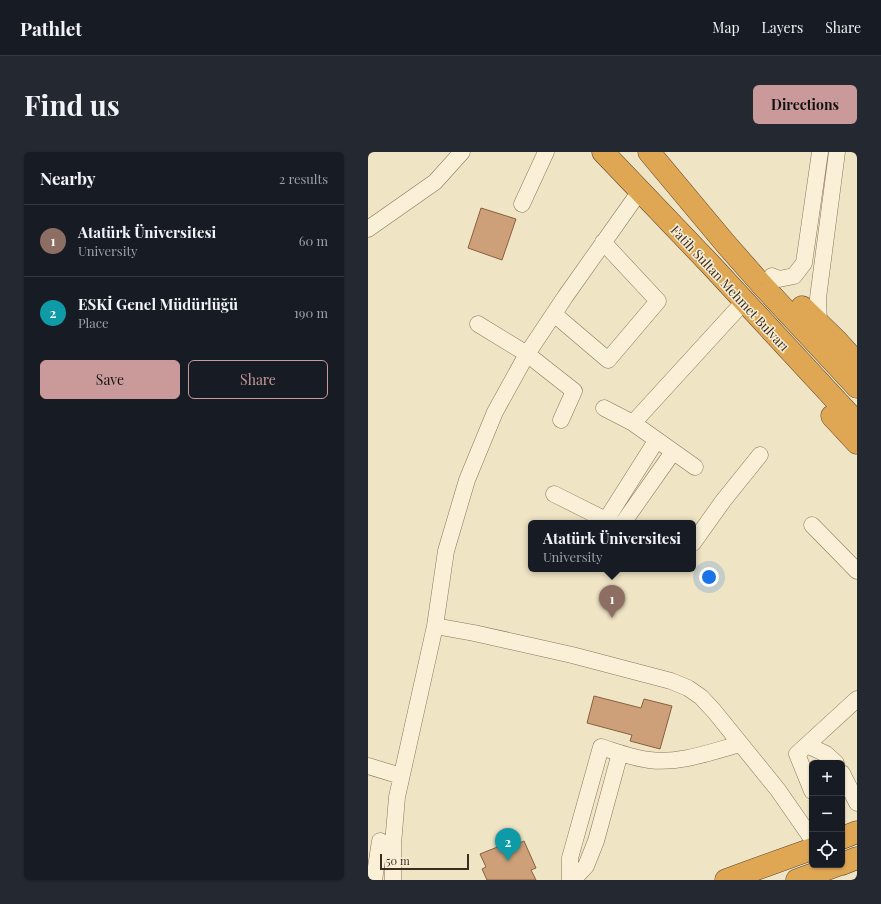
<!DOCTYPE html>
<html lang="en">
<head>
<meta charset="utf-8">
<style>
  :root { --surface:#171b24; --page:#242831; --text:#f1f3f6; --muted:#9ea1a6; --line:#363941; --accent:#ca9a9a }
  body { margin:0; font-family:"Playfair Display",serif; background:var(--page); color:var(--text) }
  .controls { position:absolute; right:12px; bottom:12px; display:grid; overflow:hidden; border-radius:6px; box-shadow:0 1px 3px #0004 }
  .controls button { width:36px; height:36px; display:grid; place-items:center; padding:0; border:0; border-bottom:1px solid var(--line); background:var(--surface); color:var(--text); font:20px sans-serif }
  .scale { position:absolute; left:12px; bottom:10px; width:89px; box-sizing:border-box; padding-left:4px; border:2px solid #3a2c1e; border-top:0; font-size:11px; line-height:14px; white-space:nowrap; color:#3a2c1e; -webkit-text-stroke:3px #f6edd4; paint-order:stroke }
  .you { position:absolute; left:341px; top:425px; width:14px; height:14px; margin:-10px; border:3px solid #fff; border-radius:50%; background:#1a73e8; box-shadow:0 0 0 6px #1a73e833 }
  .badge { display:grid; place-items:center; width:26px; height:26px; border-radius:50%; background:var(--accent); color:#fff; font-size:13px; font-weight:700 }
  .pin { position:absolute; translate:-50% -33px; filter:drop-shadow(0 1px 2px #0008) }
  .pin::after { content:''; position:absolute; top:21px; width:14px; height:12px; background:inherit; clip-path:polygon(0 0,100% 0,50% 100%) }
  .popup { position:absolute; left:160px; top:368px; width:168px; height:52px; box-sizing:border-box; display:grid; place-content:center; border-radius:6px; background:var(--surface); filter:drop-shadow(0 1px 3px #0005); font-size:13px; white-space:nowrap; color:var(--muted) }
  .popup b { font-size:15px; color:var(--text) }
  .popup::after { content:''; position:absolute; left:50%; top:100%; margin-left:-8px; border:8px solid transparent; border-top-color:var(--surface) }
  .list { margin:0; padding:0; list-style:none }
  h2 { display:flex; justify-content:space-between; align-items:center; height:52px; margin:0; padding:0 16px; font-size:17px }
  h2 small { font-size:13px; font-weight:400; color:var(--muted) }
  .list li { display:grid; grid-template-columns:26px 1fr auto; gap:12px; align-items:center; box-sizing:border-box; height:72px; padding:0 16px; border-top:1px solid var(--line) }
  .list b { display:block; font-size:15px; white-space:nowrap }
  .list p { margin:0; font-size:13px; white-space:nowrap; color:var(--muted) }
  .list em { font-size:13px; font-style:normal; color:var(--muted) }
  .actions { display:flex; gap:8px; padding:12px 16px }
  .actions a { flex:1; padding:9px 0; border:1px solid var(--accent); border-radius:6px; text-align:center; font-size:14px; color:var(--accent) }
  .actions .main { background:var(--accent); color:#111 }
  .icon { flex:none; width:22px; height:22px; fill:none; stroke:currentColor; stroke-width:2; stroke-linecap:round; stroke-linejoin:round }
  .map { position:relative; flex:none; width:489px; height:728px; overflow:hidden; border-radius:6px }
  header { display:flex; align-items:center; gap:24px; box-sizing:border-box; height:56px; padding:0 20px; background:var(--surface); border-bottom:1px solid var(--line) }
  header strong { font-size:19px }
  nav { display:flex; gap:22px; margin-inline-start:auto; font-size:14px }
  .intro { display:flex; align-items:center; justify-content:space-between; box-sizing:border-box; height:96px; padding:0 24px }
  h1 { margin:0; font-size:28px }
  .button { padding:10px 18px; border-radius:6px; background:var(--accent); color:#111; font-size:14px; font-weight:700 }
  main { display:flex; gap:24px; padding:0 24px }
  aside { flex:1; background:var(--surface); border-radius:6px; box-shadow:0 1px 3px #0004 }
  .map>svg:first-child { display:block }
  .building { fill:#cda079; stroke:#89603f }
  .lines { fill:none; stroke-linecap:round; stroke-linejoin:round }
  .minor-casing { stroke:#8a755a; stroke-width:17 }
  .highway-casing { stroke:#58432e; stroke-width:23 }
  .minor { stroke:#f9f0d7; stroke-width:16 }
  .highway { stroke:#dfa754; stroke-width:22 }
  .labels { text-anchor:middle; stroke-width:3; stroke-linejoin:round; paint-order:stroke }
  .street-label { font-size:13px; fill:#3a2c1e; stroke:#f6edd4 }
</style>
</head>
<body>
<header>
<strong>Pathlet</strong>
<nav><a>Map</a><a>Layers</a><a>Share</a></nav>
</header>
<div class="intro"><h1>Find us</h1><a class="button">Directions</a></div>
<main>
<aside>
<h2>Nearby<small>2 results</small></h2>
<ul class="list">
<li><span class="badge" style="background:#8d6e63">1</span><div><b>Atatürk Üniversitesi</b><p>University</p></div><em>60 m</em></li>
<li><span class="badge" style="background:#0f9aa8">2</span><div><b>ESKİ Genel Müdürlüğü</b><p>Place</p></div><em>190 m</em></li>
</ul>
<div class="actions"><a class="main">Save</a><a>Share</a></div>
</aside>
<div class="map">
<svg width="489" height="728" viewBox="0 0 489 728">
  <rect width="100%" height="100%" fill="#efe4c4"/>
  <path class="building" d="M113 56 148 67 134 108 100 96Z
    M226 544 273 556 276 547 304 554 292 597 262 589 264 583 219 571Z
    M156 689 168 716 163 718 168 728H119L114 717 118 715 112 702 142 690 144 694Z"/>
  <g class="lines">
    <g class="minor-casing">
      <path id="minor" d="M154 52 178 0
        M0 77 67 30 94 0
        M404 124 411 127 426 124 436 111 452 0
        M186 162 240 208 290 149 235 90
        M110 172 159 202 206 239 193 268
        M451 172 450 146 469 0
        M236 256 265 271
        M327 315 265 271 372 154
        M186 342 244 371
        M238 368 288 289
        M255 371 305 300
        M444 373 489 419
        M325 391 355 349 392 303
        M67 474 106 481 204 503 303 529 320 536 333 545 346 559 410 638 444 687
        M439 593 458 602 468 611
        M0 614 33 624
        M474 621 489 651
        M444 639 429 602 489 547
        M6 728 12 689
        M25 728V692L29 645 67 474 78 399 99 328 127 260 159 202 197 145 272 39
        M202 728V706L233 595C249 600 265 606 281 608 312 612 342 600 372 592
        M205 728 218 714 228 689 252 601"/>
    </g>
    <g class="highway-casing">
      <path id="highway" d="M235 0 342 112 489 271
        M281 0 357 91 393 132 489 235
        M434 155 469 189 489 211
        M464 264 489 291
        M474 686 489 680
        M474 712 489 706
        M358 728 444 697
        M429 728 470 713"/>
    </g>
    <use href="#minor" class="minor"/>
    <use href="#highway" class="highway"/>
  </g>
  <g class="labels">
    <g class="street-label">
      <text transform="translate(362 136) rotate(47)" y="5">Fatih Sultan Mehmet Bulvarı</text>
    </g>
  </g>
</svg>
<div class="controls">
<button>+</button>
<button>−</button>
<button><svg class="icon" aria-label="locate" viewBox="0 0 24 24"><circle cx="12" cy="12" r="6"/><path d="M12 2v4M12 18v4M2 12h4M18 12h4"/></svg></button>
</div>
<div class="scale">50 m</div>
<div class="you"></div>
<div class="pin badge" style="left:244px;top:466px;background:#8d6e63">1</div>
<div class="popup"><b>Atatürk Üniversitesi</b>University</div>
<div class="pin badge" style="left:140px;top:709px;background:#0f9aa8">2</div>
</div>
</main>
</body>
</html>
